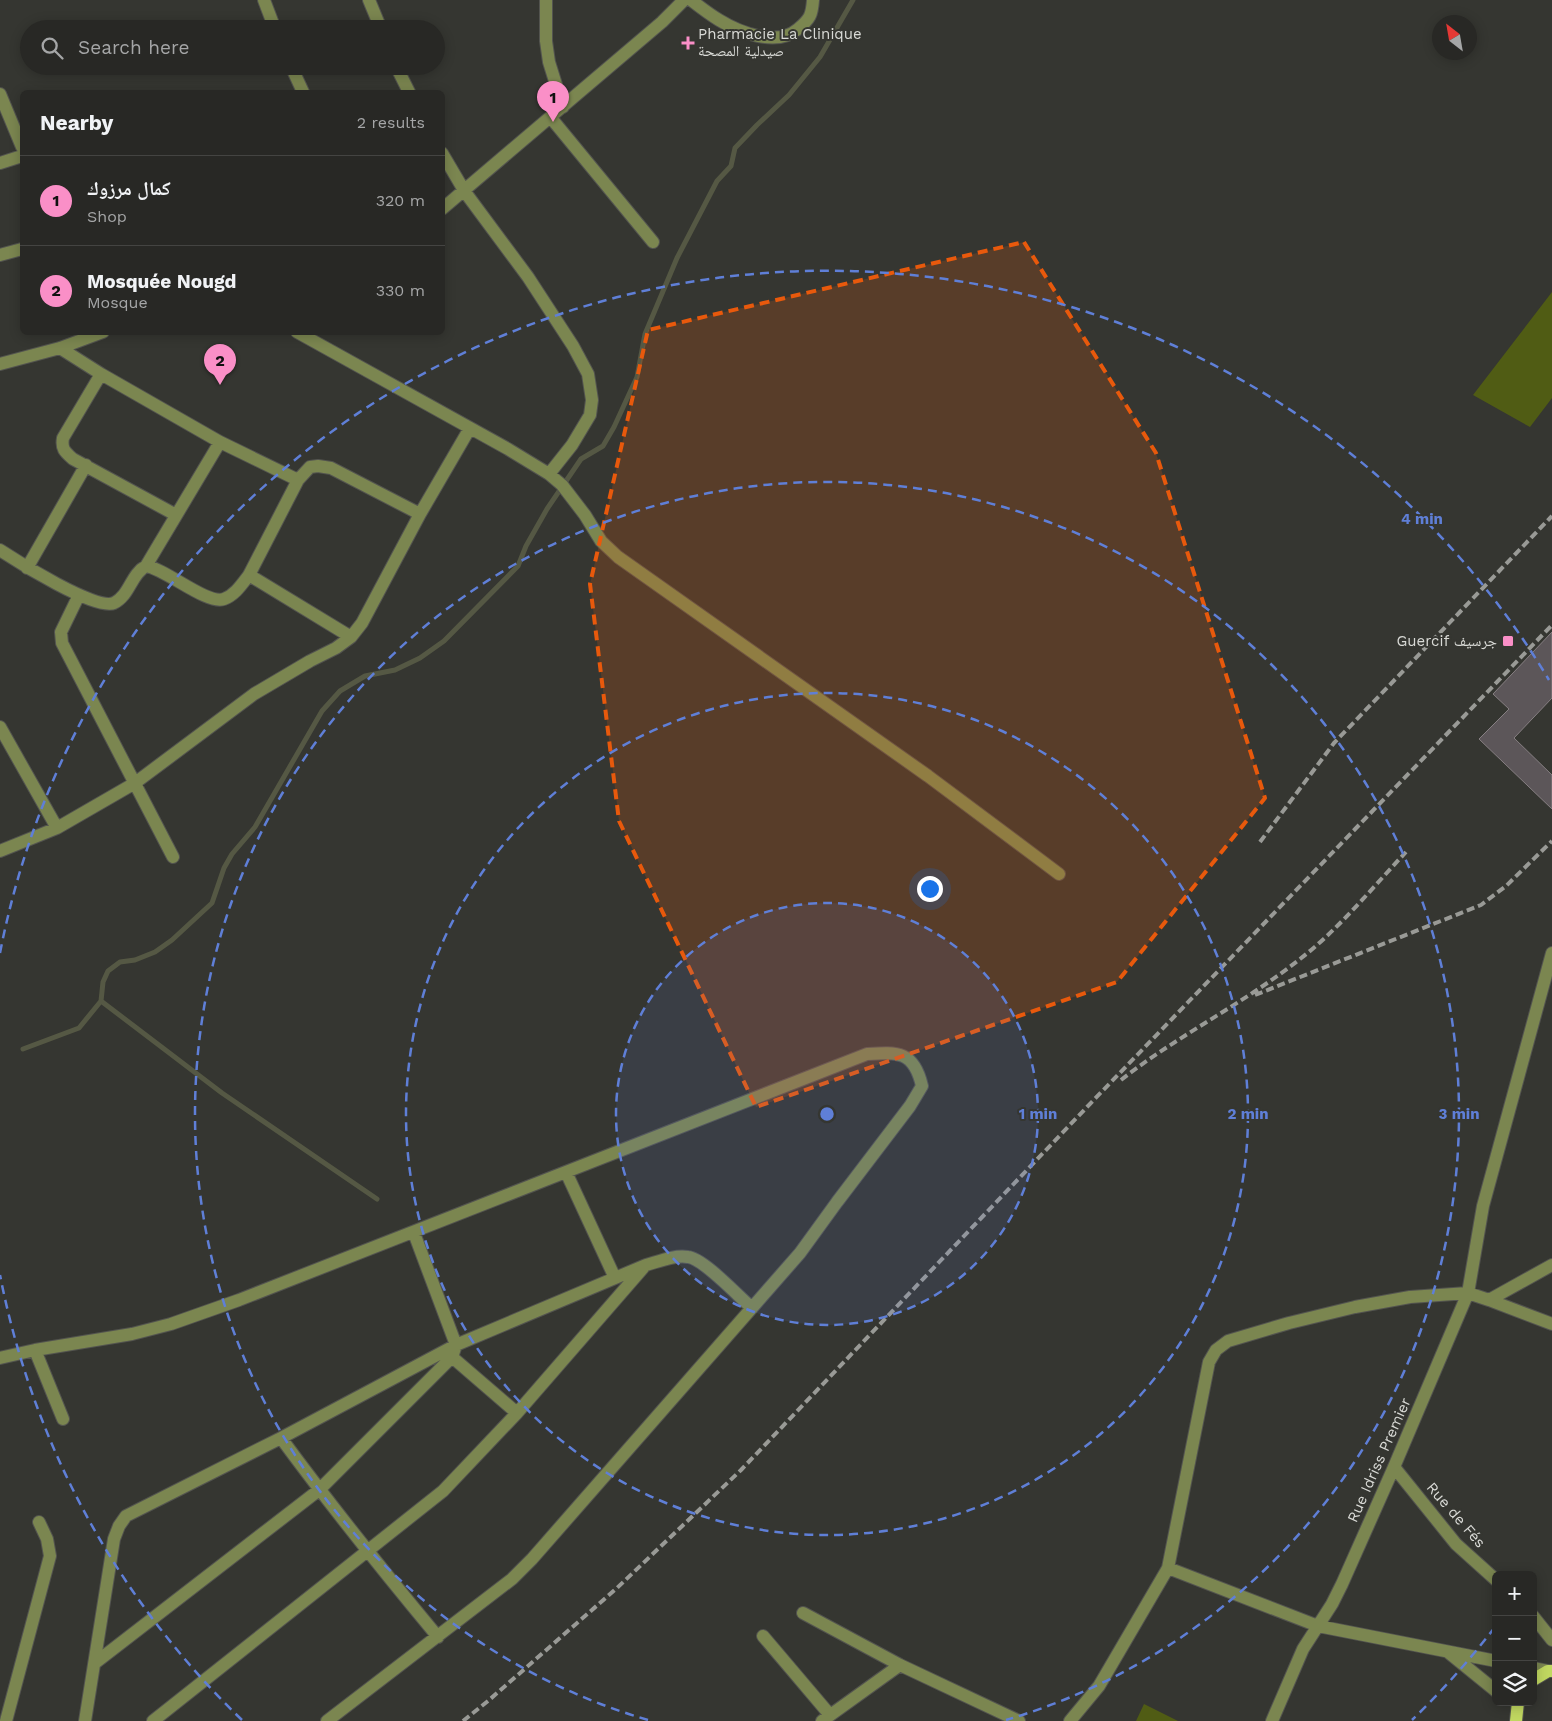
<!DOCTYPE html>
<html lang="en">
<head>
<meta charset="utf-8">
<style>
  :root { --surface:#282825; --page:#30302d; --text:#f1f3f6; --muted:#a5a6a7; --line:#444442; --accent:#fa8fc7 }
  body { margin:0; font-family:"Work Sans","Noto Naskh Arabic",sans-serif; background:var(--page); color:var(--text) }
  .controls { position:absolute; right:15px; bottom:15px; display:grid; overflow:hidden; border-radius:8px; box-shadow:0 2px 12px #0003 }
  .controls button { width:45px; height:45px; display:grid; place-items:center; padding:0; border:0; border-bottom:1px solid var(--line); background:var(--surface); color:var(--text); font:25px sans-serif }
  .compass { position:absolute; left:1432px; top:15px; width:45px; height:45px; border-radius:50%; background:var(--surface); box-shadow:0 2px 12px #0003; rotate:329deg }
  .you { position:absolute; left:929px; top:888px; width:18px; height:18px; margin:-12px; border:4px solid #fff; border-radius:50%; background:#1a73e8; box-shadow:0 0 0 8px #1a73e833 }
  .badge { display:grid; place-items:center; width:32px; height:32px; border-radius:50%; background:var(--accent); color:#111; font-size:16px; font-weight:700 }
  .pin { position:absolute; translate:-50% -41px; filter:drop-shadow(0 1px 2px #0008) }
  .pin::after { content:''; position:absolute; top:26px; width:18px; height:15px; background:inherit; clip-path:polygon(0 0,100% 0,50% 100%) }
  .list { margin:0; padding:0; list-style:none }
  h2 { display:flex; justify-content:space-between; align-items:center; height:65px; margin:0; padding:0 20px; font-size:21px }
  h2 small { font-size:16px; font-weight:400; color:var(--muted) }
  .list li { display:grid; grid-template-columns:32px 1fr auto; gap:15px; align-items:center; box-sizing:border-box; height:90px; padding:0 20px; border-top:1px solid var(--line) }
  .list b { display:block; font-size:19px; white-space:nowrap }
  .list p { margin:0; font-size:16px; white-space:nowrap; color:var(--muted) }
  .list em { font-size:16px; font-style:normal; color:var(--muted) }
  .icon { flex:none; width:28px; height:28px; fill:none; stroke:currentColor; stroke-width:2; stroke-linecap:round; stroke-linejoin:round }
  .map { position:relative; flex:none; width:1552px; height:1721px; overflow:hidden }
  .search { position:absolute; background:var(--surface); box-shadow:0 2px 12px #0003; left:20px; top:20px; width:425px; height:55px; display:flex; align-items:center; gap:12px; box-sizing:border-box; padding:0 18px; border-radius:28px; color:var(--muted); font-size:19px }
  .panel { position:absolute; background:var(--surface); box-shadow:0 2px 12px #0003; left:20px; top:90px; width:425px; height:245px; border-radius:8px }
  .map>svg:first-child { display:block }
  .green { fill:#505c14 }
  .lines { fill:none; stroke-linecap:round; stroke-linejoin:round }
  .stream { stroke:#555844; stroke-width:5 }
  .building { fill:#5c5659; stroke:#867f82 }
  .minor-casing { stroke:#53544f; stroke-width:14 }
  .major-casing { stroke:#53544f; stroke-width:14 }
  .minor { stroke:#7b8650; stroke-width:12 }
  .major { stroke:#c0d760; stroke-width:12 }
  .rail { stroke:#999a96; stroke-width:4; stroke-dasharray:8 4; stroke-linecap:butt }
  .marked { fill:#e8590c; fill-opacity:0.2; stroke:#e8590c; stroke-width:4; stroke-dasharray:10 6; stroke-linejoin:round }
  .ring { fill:none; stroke:#5f7fd7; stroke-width:2.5; stroke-dasharray:9 6 }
  .poi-dot { fill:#fa8fc7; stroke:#353631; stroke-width:2 }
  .labels { text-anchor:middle; stroke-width:4; stroke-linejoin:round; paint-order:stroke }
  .poi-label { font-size:15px; fill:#d9dad6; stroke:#353631; text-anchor:start }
  .street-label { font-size:15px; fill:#d9dad6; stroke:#353631 }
  .centre { fill:#5f7fd7; stroke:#353631; stroke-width:2.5 }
  .ring-label { font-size:15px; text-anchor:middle; font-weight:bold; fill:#5f7fd7; stroke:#353631; stroke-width:4; stroke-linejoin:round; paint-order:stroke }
</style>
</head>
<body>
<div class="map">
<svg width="1552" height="1721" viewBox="0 0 1552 1721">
  <rect width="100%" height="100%" fill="#353631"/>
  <path class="green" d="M1552 292V398L1530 427 1473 395Z
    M1144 1704 1178 1721H1136Z"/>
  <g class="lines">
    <path class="stream" d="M101 1001 222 1093 377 1199
      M23 1049 79 1028 101 1001 103 982 108 971 120 962 135 960 155 952 172 940 212 903 224 868 232 854 255 827 322 711 340 691 365 676 395 670 420 658 444 641 518 566 526 546 547 509 581 459 603 446 614 427 637 377 645 334 677 258 717 181 731 166 735 148 757 125 789 95 820 57 853 0"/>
  </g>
  <path class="building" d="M1552 632V698L1514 738 1552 775V809L1479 739 1509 709 1493 694Z"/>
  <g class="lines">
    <g class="minor-casing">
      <path id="minor" d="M264 0 275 29
        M369 0 381 29
        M546 0V41L549 62 563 107
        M691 0C700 7 709 14 719 20 740 33 777 47 798 29 810 19 812 15 813 0
        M291 66 303 92
        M396 66 409 92
        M0 94 22 147
        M551 118 653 242
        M442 153 465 192 528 277 573 346 588 374 592 400 590 415 572 445 549 474
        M0 163 22 156
        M442 209 662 22 684 0
        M0 255 22 249
        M297 332 508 449 549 474 562 485 585 515 601 541 618 557 928 776 1059 874
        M60 348 101 374 220 442 298 480
        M0 364 60 348 103 332
        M101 374 63 438C61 449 65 452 73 459L176 515
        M0 550C18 562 96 611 114 603 130 595 131 574 146 566 166 569 207 605 224 599 235 595 242 584 249 575L351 637
        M146 566 220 442
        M27 568 86 465
        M249 575 298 480 310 467 318 466 331 468 420 514
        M79 595 61 632 62 643 173 857
        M0 727 57 828
        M0 851 57 828 135 783 254 694 310 661 336 648 351 637 362 623 420 514 470 428
        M566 1172 615 1278
        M1489 1300 1552 1324
        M35 1350 63 1419
        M452 1357 517 1413
        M0 1358 35 1350 132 1334 171 1324 239 1300 867 1054C898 1052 914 1051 922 1086L910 1106 837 1202 800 1253 532 1559 512 1579 327 1721
        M281 1438C331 1506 384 1572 438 1637
        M1394 1467 1456 1544 1496 1580
        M1168 1568 1318 1626 1496 1661
        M803 1613 900 1665 1019 1721
        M1533 1616 1552 1640
        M763 1636 830 1715
        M1448 1652 1496 1691
        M95 1663 319 1490 452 1357 456 1345 414 1233
        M1533 1668 1548 1671
        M6 1721 50 1556 47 1539 39 1522
        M85 1721 114 1539 119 1526 126 1516 281 1438 456 1345 646 1265C660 1261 674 1255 688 1257 703 1258 739 1297 752 1308
        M153 1721 443 1491 517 1413 643 1268
        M822 1721 900 1665
        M1070 1721 1099 1686 1168 1568 1209 1362 1216 1350 1228 1341 1289 1323 1355 1307 1410 1297 1468 1293 1489 1300 1552 1265
        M1272 1721 1303 1649 1332 1604 1342 1584 1394 1467 1468 1293 1483 1206 1552 953"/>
    </g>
    <g class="major-casing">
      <path id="major" d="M1533 1680 1548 1671H1552
        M1516 1721 1518 1702"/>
    </g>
    <use href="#minor" class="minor"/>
    <use href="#major" class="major"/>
    <path class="rail" d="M1260 842 1334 743 1552 516
      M1255 995 1481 905 1506 886 1552 841
      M1121 1080C1177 1036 1243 1004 1300 959 1339 929 1372 888 1406 852
      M463 1721 488 1701 617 1588 741 1470 1087 1107 1552 625"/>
  </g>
  <path class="marked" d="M1024 242 1156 453 1265 798 1117 982 756 1107 619 821 590 584 648 330Z"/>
  <circle cx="827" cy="1114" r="211" fill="#5f7fd7" fill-opacity=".12"/>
  <g class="ring">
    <circle cx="827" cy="1114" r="211"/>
    <circle cx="827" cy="1114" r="421"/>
    <path d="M648 1720A632 632 0 1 1 1006 1720"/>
    <path d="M1495 1627A842 842 0 0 1 1412 1720M242 1720A842 842 0 0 1 0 1275M0 953A842 842 0 0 1 1549 680"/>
  </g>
  <g class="poi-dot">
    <path d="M685.5 35.5h5v5h5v5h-5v5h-5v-5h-5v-5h5z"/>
    <rect x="1502" y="635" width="12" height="12" rx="2.5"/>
  </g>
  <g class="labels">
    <g class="poi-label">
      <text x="698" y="39">Pharmacie La Clinique<tspan x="698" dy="17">صيدلية المصحة</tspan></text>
      <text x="1497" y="646" text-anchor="end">Guercif جرسيف</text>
    </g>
    <g class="street-label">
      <text transform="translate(1379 1460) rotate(-66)" y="5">Rue Idriss Premier</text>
      <text transform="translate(1456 1515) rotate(49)" y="5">Rue de Fés</text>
    </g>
  </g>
  <circle cx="827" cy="1114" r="8" class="centre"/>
  <g class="ring-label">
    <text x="1422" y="524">4 min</text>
    <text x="1038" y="1119">1 min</text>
    <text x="1248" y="1119">2 min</text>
    <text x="1459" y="1119">3 min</text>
  </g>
</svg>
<div class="controls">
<button>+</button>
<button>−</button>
<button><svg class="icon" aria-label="layers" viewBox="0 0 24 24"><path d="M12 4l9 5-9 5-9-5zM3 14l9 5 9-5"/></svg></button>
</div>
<svg class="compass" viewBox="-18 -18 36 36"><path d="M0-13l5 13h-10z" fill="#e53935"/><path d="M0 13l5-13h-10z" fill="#a5a6a7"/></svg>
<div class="you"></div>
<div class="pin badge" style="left:553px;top:122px">1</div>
<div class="pin badge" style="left:220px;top:385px">2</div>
<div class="search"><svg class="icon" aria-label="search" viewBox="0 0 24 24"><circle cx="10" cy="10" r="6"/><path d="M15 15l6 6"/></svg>Search here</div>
<section class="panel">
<h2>Nearby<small>2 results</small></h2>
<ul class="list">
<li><span class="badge">1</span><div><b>كمال مرزوك</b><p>Shop</p></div><em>320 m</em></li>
<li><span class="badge">2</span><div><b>Mosquée Nougd</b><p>Mosque</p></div><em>330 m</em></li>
</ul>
</section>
</div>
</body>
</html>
